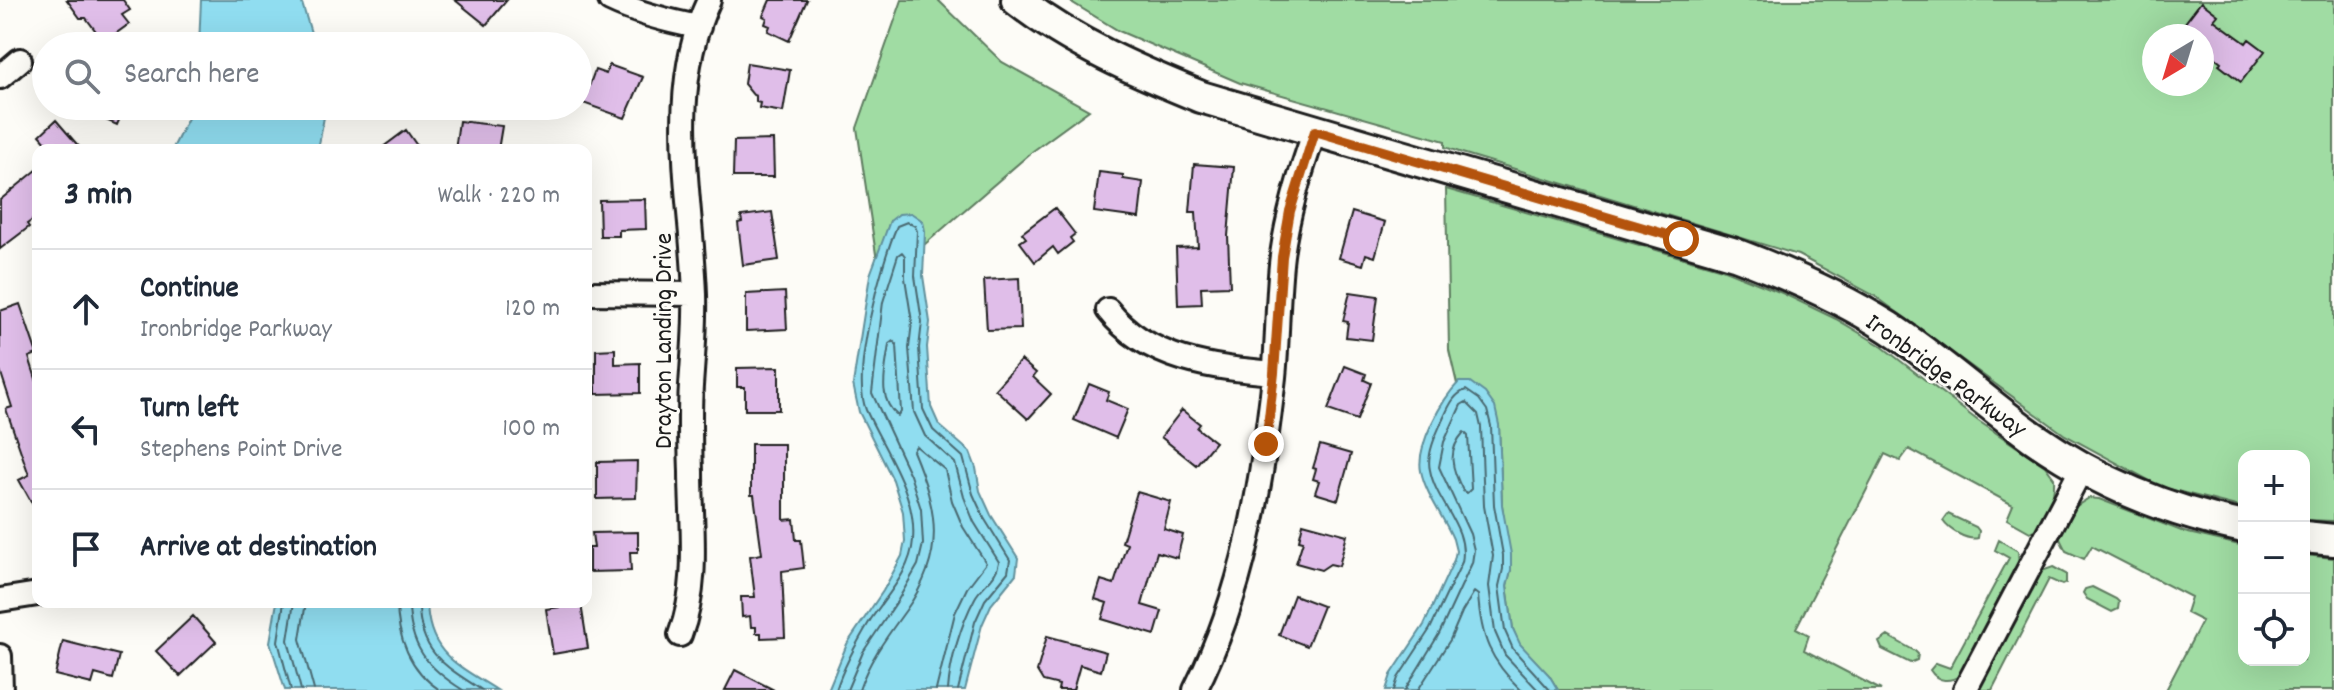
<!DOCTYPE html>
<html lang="en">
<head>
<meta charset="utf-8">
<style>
  :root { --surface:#fff; --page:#f6f6f7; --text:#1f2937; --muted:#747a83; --line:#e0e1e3 }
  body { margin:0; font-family:Dekko,sans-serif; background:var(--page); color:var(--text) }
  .controls { position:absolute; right:24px; bottom:24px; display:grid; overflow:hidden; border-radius:16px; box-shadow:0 8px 32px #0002 }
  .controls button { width:72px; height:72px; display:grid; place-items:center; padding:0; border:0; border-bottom:2px solid var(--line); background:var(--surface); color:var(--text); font:40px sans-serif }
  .compass { position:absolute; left:2142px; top:24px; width:72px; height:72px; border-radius:50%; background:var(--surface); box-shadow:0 8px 32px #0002; rotate:218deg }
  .stop { position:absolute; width:24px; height:24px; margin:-18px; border:6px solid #b45309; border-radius:50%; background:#fff }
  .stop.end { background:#b45309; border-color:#fff; box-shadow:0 2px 8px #0008 }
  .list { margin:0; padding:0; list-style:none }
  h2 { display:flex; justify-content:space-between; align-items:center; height:104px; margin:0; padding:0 32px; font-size:34px }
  h2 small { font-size:26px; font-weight:400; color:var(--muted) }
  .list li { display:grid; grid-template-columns:52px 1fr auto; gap:24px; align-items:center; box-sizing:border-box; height:120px; padding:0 32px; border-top:2px solid var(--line) }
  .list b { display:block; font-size:30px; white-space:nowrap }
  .list p { margin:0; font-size:26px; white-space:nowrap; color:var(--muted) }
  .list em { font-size:26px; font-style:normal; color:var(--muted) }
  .icon { flex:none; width:44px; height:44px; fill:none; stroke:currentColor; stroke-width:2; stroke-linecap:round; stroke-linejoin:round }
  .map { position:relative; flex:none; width:2334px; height:690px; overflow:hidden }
  .search { position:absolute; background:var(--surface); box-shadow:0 8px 32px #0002; left:32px; top:32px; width:560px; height:88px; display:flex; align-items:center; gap:20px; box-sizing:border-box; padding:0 28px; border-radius:44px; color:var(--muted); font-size:30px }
  .panel { position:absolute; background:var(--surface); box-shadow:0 8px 32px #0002; left:32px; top:144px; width:560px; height:464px; border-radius:16px }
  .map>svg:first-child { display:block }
  .green { fill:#a0dca3; stroke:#5e7c60; stroke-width:2; fill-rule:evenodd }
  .water { fill:#90ddf0; stroke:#62909b; stroke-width:2 }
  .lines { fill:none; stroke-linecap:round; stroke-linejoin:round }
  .shore { stroke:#4a6971; stroke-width:2 }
  .building { fill:#e0bee9; stroke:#1c1c1c; stroke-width:2 }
  .street-casing { stroke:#1c1c1c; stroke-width:28 }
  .secondary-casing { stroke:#1c1c1c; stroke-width:36 }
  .street { stroke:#fdfcf7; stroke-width:22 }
  .secondary { stroke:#fdfcf7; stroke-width:30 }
  .route { stroke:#b45309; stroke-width:10 }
  .labels { text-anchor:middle; stroke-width:6; stroke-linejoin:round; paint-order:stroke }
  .street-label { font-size:26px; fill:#1c1c1c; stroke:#fdfcf7 }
</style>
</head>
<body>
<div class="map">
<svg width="2334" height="690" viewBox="0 0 2334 690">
  <rect width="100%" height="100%" fill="#fdfcf7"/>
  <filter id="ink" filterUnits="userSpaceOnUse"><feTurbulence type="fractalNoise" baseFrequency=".0125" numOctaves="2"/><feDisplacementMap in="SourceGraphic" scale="16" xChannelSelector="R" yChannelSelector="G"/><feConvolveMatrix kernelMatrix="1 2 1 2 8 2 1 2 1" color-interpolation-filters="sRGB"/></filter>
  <g filter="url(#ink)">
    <path class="green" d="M902 0H938L1002 62 1089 110 1033 151 924 245 925 231 890 221 877 261 857 128Z
      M1068 0H2334V521L2304 520V456H2244V508L2161 487 2065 435 1875 296 1798 255 1462 153 1445 147V141L1240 83 1119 31ZM2154 36H2202V84H2154Z
      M1446 189 1722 269 1782 293 1836 319 1880 345 1977 420 2045 466 2054 478C2055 496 2048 526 2030 532L2007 519 2013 505 1909 449 1900 461 1885 454 1796 628 1809 635 1804 650 1881 690H1558L1549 675 1519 644 1513 629 1507 585 1511 570 1502 505 1499 425 1460 382 1457 384 1449 350Z
      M2089 498 2099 499 2184 532 2244 546V660H2304V555L2334 558V690H2166L2202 621 2186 613 2191 597 2092 546 2084 559 2066 551 2059 537 2075 507Z
      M1948 514 1976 527 1979 531 1978 538C1967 541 1949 530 1943 521Z
      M1999 540 2018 551 2019 567 1961 675C1950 682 1938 683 1930 670L1936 663 1950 668 2009 558 1995 550Z
      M2053 567 2066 574V583L2062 585 2049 579 1992 690H1979V685L2039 572Z
      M2092 587 2116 599 2119 602 2118 609 2112 612 2087 599 2083 593 2085 589Z
      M1888 636 1915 651 1918 654 1917 660 1910 663 1882 649 1879 642Z"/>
    <path class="water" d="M201 0H301L315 46H199Z
      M194 106H326L318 150H172Z
      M911 213 923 221 925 231 923 276 930 322 927 347 931 407 939 425 970 452 976 468 980 491 991 515 1018 558 1016 574 991 605 982 625 965 690H828L847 644 883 591 902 556 905 541 903 512 893 480 859 412 853 384 870 275 890 221 899 214Z
      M1459 382H1470L1485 393 1495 407 1499 425 1502 505 1511 554V570L1507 586 1513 629 1520 644 1549 675 1558 690H1386L1391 675 1424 625 1454 560 1456 551 1453 539C1444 517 1426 495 1421 471 1416 446 1442 399 1459 382Z
      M277 602H427C428 654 458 665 497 690H285L270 642Z"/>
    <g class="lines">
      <path class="shore" d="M893 341 897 345 901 412 898 416C876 399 886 369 889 344Z
        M1464 432 1468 436 1471 489 1467 493 1463 491C1452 469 1446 452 1464 432Z
        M284 602 278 641 291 690
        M294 602 288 640 301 690
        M306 602 300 639 314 690
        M397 602C397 637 410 671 440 690
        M409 602C409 646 427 668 463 690
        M419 602C418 651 444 666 482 690
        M836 690C844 665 857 642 871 619 887 595 911 571 913 540 917 494 884 450 866 410 851 374 881 263 897 226L907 222 915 226 917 231 915 276 922 322 919 348 923 409 933 430 963 457 973 494 984 518 1010 560 1008 572 985 600 975 622 958 690
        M847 690 863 652 898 600 918 565 923 544 921 509 910 475 872 393 883 302 898 255 902 252 905 256V278L912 322 909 348 914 412 925 436 955 463 964 497 974 522 999 562C997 578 982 585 975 598 961 624 950 661 948 690
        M859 690C869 660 888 635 906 610 946 554 938 511 913 451L916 446 945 470 952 501 963 527 986 563 967 588 955 613 936 690
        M1394 690 1398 678 1430 629 1462 562C1469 527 1436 503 1430 470 1426 454 1437 432 1444 417 1449 406 1454 394 1466 390L1479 399 1487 410 1491 426 1494 505 1503 555V569L1499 586 1505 631 1513 649 1550 690
        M1405 690 1439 634 1472 563 1474 550 1470 534 1439 467 1444 442 1461 405 1466 402 1478 414 1481 427 1484 506 1493 556 1489 586 1495 632 1505 655 1538 690
        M1418 690 1450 640 1462 612 1474 592 1478 595C1481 638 1490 660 1521 690"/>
    </g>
    <path class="building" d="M67 0H123L130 10 122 15 129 24 104 42 86 18H80Z
      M455 0H507L486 25Z
      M770 0H807L789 41 768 31 770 26 765 24 767 18 763 16Z
      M2201 2 2218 15 2214 20 2246 43 2249 39 2265 51 2241 82 2219 65 2221 62 2202 47V36H2175Z
      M747 63 790 70 783 112 759 108 760 103 756 102V96L753 95 744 84Z
      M609 65 643 77 625 118 583 103 595 70 606 74Z
      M74 106H125L117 125Z
      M56 120 62 127 82 150H53L40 135Z
      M459 121 502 126 498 150H455Z
      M406 130 420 150H379Z
      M773 140 774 177H733L734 141Z
      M1194 164 1234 167 1228 236 1230 286 1201 287 1202 304 1178 305 1176 248 1198 247 1196 212H1190Z
      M38 169V216L27 224 29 227 0 249V200Z
      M1099 172 1123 175V179L1143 182 1139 218 1094 212Z
      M645 199 646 229 619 230V236H600L599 200Z
      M1055 208 1075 234 1070 238 1073 242 1058 254 1053 247 1035 262 1020 242 1026 238 1022 233Z
      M772 212 779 260 743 265 738 223 742 222 741 216Z
      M1352 212 1385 222 1375 257 1366 254 1363 265 1339 258Z
      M1019 278 1021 329 987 330 984 280Z
      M785 292 787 329 746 331V294Z
      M1350 292 1378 296 1372 340 1346 337 1348 322 1343 321Z
      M20 304 37 354 29 357 38 385V514L19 480 29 475 6 409 12 407 0 370V311Z
      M615 349V364L640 363V393L596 394V350Z
      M1021 360 1036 373 1033 377 1051 394 1028 419 995 389Z
      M1345 366 1366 374 1364 380 1371 383 1357 420 1328 410Z
      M779 367V410H745V387H737V368Z
      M1089 384 1109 392 1106 400 1128 409 1116 438 1074 420Z
      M1182 410 1200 424 1197 428 1215 442 1196 465 1161 437Z
      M751 444H784V520L794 519 796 540H801L804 568 782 571 785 637 761 638V633H756V627H751L750 616 742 617 741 597H755L750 556 762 554 754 495H751Z
      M1320 445 1351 454 1338 500 1315 493 1319 481 1313 479 1316 469 1313 468Z
      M637 461 636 498 597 499V462Z
      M1137 492 1171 502 1164 529 1183 535 1177 558 1157 552 1142 605 1162 611 1155 635 1102 619 1107 603 1095 599 1101 580 1114 584 1127 544 1122 542Z
      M1303 523 1347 535 1339 566 1330 564 1321 570 1296 563 1303 541 1299 540Z
      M638 532V552H630L631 571 589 572V548H594L592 533Z
      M1294 595 1323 606 1307 646 1279 635Z
      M581 604 588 648 553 654 546 609Z
      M193 616 216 642 180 676 156 651Z
      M1047 636 1106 652 1101 671 1080 665 1073 690H1058L1059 685 1043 681 1037 671Z
      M63 641 119 655 113 679 95 674 92 684 55 675Z
      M735 670 774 690H725Z"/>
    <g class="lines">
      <g class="street-casing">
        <path id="street" d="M610 0C639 14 667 21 699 27
          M0 77 20 60
          M586 293 695 294
          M1108 310C1148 361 1214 368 1274 373
          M0 600 38 594
          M680 635C700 583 691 526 691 472 690 444 689 415 691 386 693 356 696 326 695 295 692 197 665 93 709 0
          M0 656 1 690
          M1195 690C1244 593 1262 484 1274 377 1278 337 1277 296 1282 255 1288 212 1300 172 1315 131
          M1965 690 2082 468"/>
      </g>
      <g class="secondary-casing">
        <path id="secondary" d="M1017 0C1072 43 1137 71 1201 97L1735 254C1788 274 1841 297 1888 327 1939 360 1984 402 2033 437 2096 481 2169 512 2244 527
          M2304 537 2334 540"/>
      </g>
      <use href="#street" class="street"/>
      <use href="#secondary" class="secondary"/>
    </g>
  </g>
  <g class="lines" filter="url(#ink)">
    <path class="route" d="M1266 444 1274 373 1282 257 1290 211 1315 131 1681 239"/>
  </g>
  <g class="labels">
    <g class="street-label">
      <text transform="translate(662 341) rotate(-90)" y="9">Drayton Landing Drive</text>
      <text transform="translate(1947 374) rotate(36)" y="9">Ironbridge Parkway</text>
    </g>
  </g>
</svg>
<div class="controls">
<button>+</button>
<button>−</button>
<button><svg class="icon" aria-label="locate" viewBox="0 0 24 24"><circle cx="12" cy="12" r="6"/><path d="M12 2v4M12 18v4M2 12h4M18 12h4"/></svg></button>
</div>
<svg class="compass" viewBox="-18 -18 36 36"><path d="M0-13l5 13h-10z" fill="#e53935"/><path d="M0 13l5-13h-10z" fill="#747a83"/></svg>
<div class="stop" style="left:1681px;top:239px"></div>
<div class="stop end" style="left:1266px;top:444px"></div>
<div class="search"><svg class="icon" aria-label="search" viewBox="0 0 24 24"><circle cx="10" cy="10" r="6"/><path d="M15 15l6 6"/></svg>Search here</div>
<section class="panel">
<h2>3 min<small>Walk · 220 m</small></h2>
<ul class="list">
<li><svg class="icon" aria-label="ahead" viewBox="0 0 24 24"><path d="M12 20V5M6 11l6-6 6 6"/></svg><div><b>Continue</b><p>Ironbridge Parkway</p></div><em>120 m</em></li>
<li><svg class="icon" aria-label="left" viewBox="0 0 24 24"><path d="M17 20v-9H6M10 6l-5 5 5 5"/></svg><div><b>Turn left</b><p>Stephens Point Drive</p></div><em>100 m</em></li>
<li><svg class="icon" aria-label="arrive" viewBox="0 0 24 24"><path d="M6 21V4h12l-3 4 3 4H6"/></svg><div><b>Arrive at destination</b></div></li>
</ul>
</section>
</div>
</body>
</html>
